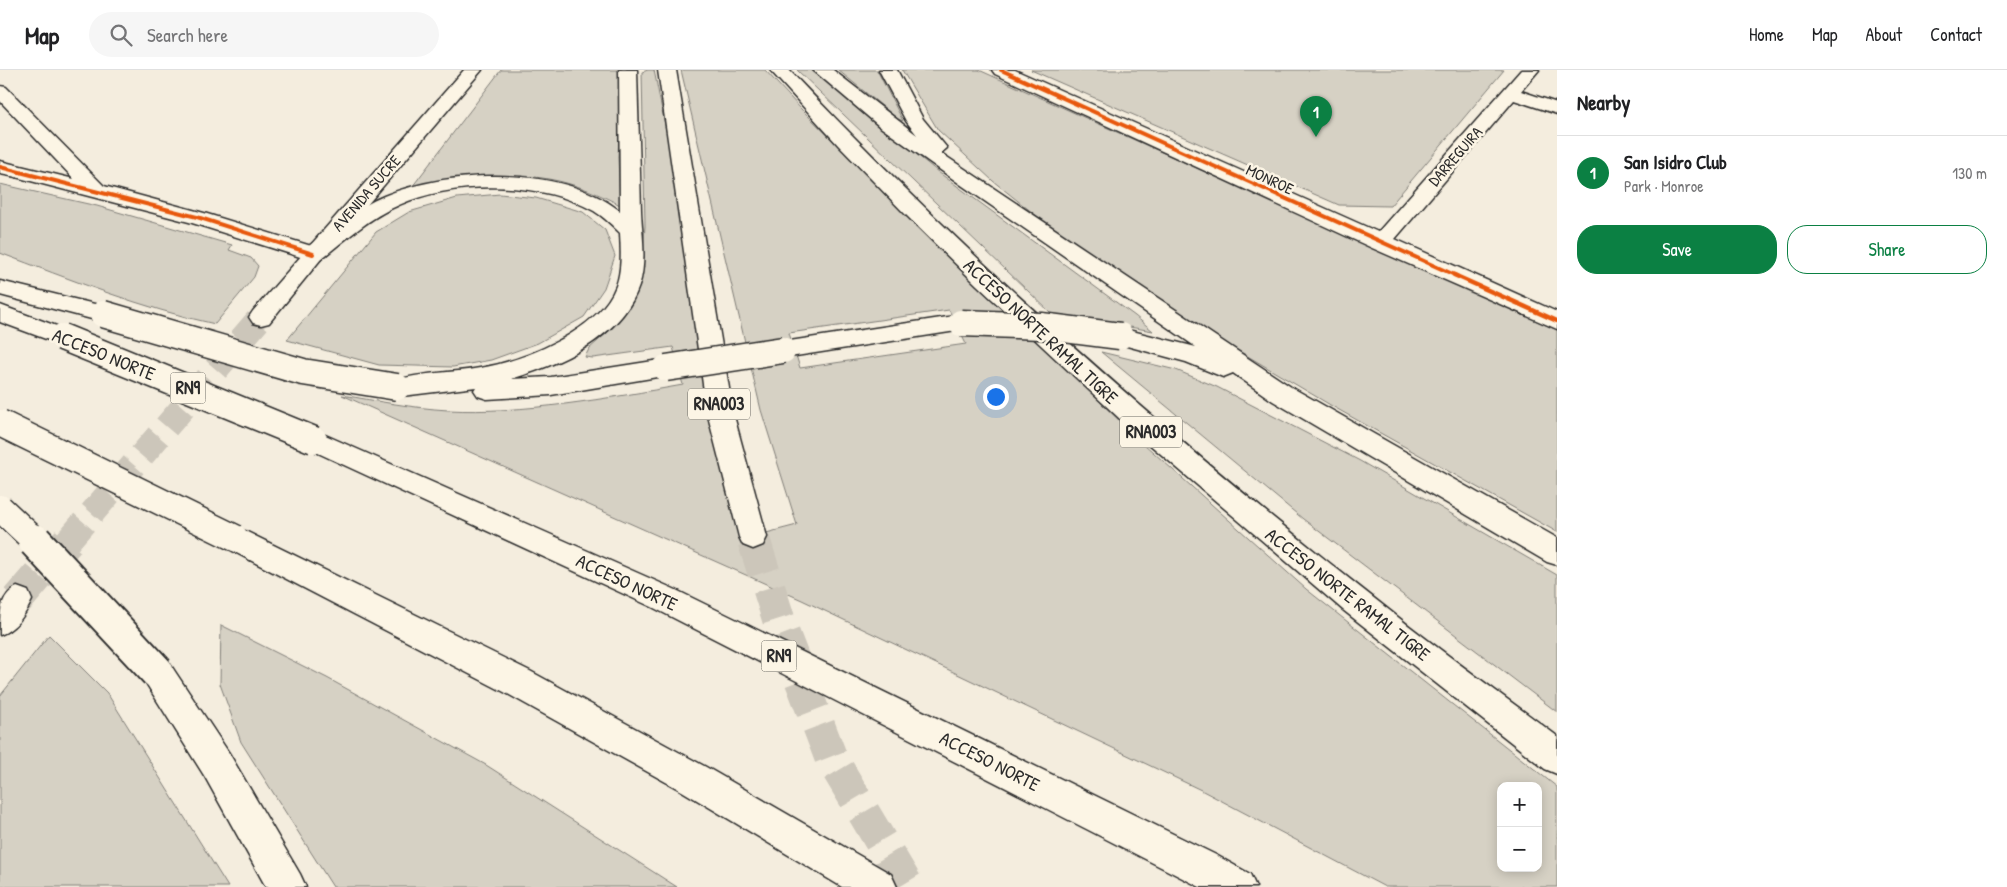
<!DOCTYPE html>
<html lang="en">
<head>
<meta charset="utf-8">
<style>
  :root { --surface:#fff; --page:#f6f6f6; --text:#202124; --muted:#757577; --line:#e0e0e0; --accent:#0b8043 }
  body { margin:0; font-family:"Patrick Hand",sans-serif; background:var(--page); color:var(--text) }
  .controls { position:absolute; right:15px; bottom:15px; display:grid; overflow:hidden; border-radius:10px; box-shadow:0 2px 12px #0003 }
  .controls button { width:45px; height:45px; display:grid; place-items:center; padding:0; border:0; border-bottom:1px solid var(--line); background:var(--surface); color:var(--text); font:25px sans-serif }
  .you { position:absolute; left:995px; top:326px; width:18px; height:18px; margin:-12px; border:4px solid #fff; border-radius:50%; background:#1a73e8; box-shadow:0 0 0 8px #1a73e833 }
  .badge { display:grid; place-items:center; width:32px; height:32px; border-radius:50%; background:var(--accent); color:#fff; font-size:16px; font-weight:700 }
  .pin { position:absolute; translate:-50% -41px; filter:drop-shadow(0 1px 2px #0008) }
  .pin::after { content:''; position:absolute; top:26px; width:18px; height:15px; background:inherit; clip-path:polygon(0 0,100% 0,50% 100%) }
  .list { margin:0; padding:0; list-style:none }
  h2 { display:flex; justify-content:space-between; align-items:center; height:65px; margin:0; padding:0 20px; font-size:21px }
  h2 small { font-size:16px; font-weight:400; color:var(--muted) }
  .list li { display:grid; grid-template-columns:32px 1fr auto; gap:15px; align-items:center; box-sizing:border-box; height:75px; padding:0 20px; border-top:1px solid var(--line) }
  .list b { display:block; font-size:19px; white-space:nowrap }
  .list p { margin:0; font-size:16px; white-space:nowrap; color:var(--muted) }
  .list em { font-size:16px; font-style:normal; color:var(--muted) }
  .actions { display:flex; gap:10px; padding:15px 20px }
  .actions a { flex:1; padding:11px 0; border:1px solid var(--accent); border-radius:20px; text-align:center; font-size:18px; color:var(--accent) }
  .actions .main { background:var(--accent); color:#fff }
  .icon { flex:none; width:28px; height:28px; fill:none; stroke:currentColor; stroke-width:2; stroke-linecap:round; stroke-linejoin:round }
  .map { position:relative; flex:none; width:1557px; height:817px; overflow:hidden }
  header { display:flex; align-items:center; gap:30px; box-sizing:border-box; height:70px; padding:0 25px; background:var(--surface); border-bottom:1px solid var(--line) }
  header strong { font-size:24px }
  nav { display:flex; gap:28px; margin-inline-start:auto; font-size:18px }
  .search { width:350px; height:45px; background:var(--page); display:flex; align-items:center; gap:12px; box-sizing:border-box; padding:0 18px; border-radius:28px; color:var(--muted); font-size:19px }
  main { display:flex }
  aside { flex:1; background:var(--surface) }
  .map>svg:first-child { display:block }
  .green { fill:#d6d1c4; stroke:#807e78; fill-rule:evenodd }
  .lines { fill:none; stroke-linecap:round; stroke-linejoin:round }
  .major-tunnel-far1 { stroke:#ccc6ba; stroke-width:26; stroke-dasharray:26 12; stroke-linecap:butt }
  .major-tunnel { stroke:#ccc6ba; stroke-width:33; stroke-dasharray:33 16; stroke-linecap:butt }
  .highway-tunnel-far1 { stroke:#ccc6ba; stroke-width:26; stroke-dasharray:26 12; stroke-linecap:butt }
  .highway-tunnel { stroke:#ccc6ba; stroke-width:33; stroke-dasharray:33 16; stroke-linecap:butt }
  .minor-casing { stroke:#2b2b2b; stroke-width:3 }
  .major-casing { stroke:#2b2b2b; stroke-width:3 }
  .highway-casing { stroke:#2b2b2b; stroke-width:3 }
  .minor { fill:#fcf5e5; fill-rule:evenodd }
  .major { fill:#fcf5e5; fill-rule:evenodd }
  .highway { fill:#fcf5e5; fill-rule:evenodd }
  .highway-bridge-far1-casing { stroke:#2b2b2b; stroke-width:29; stroke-linecap:butt }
  .highway-bridge-casing { stroke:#2b2b2b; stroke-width:37; stroke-linecap:butt }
  .highway-bridge-far1 { stroke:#fcf5e5; stroke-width:26 }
  .highway-bridge { stroke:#fcf5e5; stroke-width:33 }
  .cycleway-far1-casing { stroke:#fcf5e5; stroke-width:6 }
  .cycleway-casing { stroke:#fcf5e5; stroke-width:8 }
  .cycleway-far1 { stroke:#e8590c; stroke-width:4 }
  .cycleway { stroke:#e8590c; stroke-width:4.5 }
  .labels { text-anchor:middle; stroke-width:5; stroke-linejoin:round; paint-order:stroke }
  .far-street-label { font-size:16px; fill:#2b2b2b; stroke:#fcf5e5 }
  .shield { fill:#fcf5e5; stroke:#6a6863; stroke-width:1 }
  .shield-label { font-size:18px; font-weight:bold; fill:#2b2b2b }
  .street-label { font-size:19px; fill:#2b2b2b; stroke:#fcf5e5 }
</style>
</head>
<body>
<header>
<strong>Map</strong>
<div class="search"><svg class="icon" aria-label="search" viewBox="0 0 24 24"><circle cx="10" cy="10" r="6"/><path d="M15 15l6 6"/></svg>Search here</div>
<nav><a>Home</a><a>Map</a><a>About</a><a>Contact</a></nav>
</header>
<main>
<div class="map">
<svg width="1557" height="817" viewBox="0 0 1557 817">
  <rect width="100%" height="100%" fill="#f4edde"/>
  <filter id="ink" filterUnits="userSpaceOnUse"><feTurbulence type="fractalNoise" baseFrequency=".02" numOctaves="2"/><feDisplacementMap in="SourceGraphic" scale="10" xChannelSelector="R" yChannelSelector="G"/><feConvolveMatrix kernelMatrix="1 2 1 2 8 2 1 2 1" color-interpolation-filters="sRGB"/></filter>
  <g filter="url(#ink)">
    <path class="green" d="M501 0H622L618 87 620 135C544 94 489 103 409 121Z
      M648 0H654L747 468 797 455 761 340 681 0H765L801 39 1134 365 1306 519 1557 717V817H1385L1201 720 802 530 342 325C377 331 413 338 448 340 523 344 609 328 683 315L673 277 593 288 585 287 589 279 610 260 628 231 642 199 645 156 642 2ZM949 240 966 274 800 298 789 263ZM1501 716H1538V798H1501Z
      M797 0H814L938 102 1135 246 1153 261 1052 244Z
      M838 0H877L903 51 898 49Z
      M902 0H979L1557 260V462L1332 336 1185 249 1058 163 993 111 938 60Z
      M1031 0H1504L1390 136 1339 135Z
      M0 114 97 136 232 175 229 180 251 188 258 196 254 207 215 254C141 238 70 209 0 183Z
      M500 124 536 128 583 142 605 160 615 186 604 218 584 247 538 273 491 290 453 297 379 295 287 270 376 162 409 142 457 128Z
      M1101 282 1176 300 1217 317 1360 391 1557 505V642L1303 449Z
      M221 555 327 608 486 695 677 817H333L241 672 220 614Z
      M49 565 107 623 228 817H0V626Z"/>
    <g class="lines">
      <path class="major-tunnel-far1" d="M67 472 261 247"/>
      <path class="major-tunnel" d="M17 530 68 471"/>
      <path class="highway-tunnel-far1" d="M753 467 755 472"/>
      <path class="highway-tunnel" d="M754 471 783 563 831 688 908 817"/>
      <g class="minor-casing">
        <path id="minor" d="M992 0H1015L1378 162 1521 0H1539L1521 21 1557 33V44L1514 30 1395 169 1557 242V259L1372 178 995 4Z
          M0 16 6 17 104 116 204 143 321 179 324 184 321 189 313 191 189 152 0 103V91L74 109 0 31Z"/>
      </g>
      <g class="major-casing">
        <path id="major" d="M464 0H482L321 189 269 253 261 255 253 253 249 247 253 241Z
          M17 517 28 521 32 530C25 545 16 559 0 565 0 542 0 525 17 517Z"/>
      </g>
      <g class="highway-casing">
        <path id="highway" d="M619 0H637C638 47 640 94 641 141 642 165 647 193 639 216 621 268 558 295 511 309L551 307 666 289 675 292 678 298 675 304 551 325 487 329 478 326 474 320 476 317 402 326 393 323 389 317 393 311C421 302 452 303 480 298 523 291 599 261 616 216 622 200 621 181 620 163 613 156 604 147 594 141 541 111 455 110 399 135 370 147 345 170 321 189L313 191 305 189 302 184 305 179C330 160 355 138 384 126 449 99 563 95 620 141Z
          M658 0H676L733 342 767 467 763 475 753 479 743 475 739 467 707 342Z
          M770 0H789C975 196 1176 374 1389 540 1444 584 1501 624 1557 666V704L1545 699 1343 540 1120 349 977 215 907 146 839 76Z
          M813 0H833L917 65 906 51 879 0H897L923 49 947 78 941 83 1291 317 1557 468V495L1547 492 1273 331 1233 303 1223 307 1186 292 1112 272 1108 266 1112 260 1120 258 1196 277 960 114 879 56Z
          M0 92 18 96 21 100 18 104 11 106 0 104Z
          M0 211 111 238 115 244 111 250 103 252 0 225Z
          M0 235 70 261 74 267 70 273 62 275 0 252Z
          M961 245 969 247 973 253 969 259 783 288 774 286 771 280 774 274 783 272Z
          M314 360 674 519 1216 785 1250 804 1256 817H1200L652 537 305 377 301 370 305 363Z
          M235 456 530 601 706 697 891 804 897 817H842L682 721 506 623 225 477 221 468 225 459Z
          M157 587 168 591 229 683 300 804 306 817H266L205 707 146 613 141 602 146 591Z"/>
      </g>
      <use href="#minor" class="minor"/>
      <use href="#major" class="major"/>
      <use href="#highway" class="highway"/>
      <g class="highway-bridge-far1-casing">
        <path id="highway-bridge-far1" d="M103 244 303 302 397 317
          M961 253 1041 256 1120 266
          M62 267 314 370
          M666 298 783 280
          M0 353 235 468
          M0 438 36 472"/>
      </g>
      <g class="highway-bridge-casing">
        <path id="highway-bridge" d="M35 471 157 602"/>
      </g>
      <use href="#highway-bridge-far1" class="highway-bridge-far1"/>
      <use href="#highway-bridge" class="highway-bridge"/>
      <g class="cycleway-far1-casing">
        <path id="cycleway-far1" d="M1001 0 1457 206
          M0 97 197 147 313 184"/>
      </g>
      <g class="cycleway-casing">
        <path id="cycleway" d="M1454 205 1557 251"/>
      </g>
      <use href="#cycleway-far1" class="cycleway-far1"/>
      <use href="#cycleway" class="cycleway"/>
    </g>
  </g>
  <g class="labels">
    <g class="far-street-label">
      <text transform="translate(1455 86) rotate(-49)" y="6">DARREGUIRA</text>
      <text transform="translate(1270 109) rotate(25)" y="6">MONROE</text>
      <text transform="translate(366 123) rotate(-49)" y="6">AVENIDA SUCRE</text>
    </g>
    <g class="shield">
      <rect x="170.5" y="302.5" width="35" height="31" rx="4"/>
      <rect x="688" y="318.5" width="62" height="31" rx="4"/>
      <rect x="1120" y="346.5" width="62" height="31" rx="4"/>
      <rect x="761.5" y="570.5" width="35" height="31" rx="4"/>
    </g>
    <g class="shield-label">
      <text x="188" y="324">RN9</text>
      <text x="719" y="340">RNA003</text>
      <text x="1151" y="368">RNA003</text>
      <text x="779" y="592">RN9</text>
    </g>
    <g class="street-label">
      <text transform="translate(1041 261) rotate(43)" y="7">ACCESO NORTE RAMAL TIGRE</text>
      <text transform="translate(104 284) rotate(22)" y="7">ACCESO NORTE</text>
      <text transform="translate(627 512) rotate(25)" y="7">ACCESO NORTE</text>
      <text transform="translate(1348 524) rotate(38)" y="7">ACCESO NORTE RAMAL TIGRE</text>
      <text transform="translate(990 691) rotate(27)" y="7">ACCESO NORTE</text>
    </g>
  </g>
</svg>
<div class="controls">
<button>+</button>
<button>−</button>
</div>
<div class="you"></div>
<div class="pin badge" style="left:1316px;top:67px">1</div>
</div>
<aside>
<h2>Nearby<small></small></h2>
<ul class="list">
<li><span class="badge">1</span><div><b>San Isidro Club</b><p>Park · Monroe</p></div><em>130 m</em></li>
</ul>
<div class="actions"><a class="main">Save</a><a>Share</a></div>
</aside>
</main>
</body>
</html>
